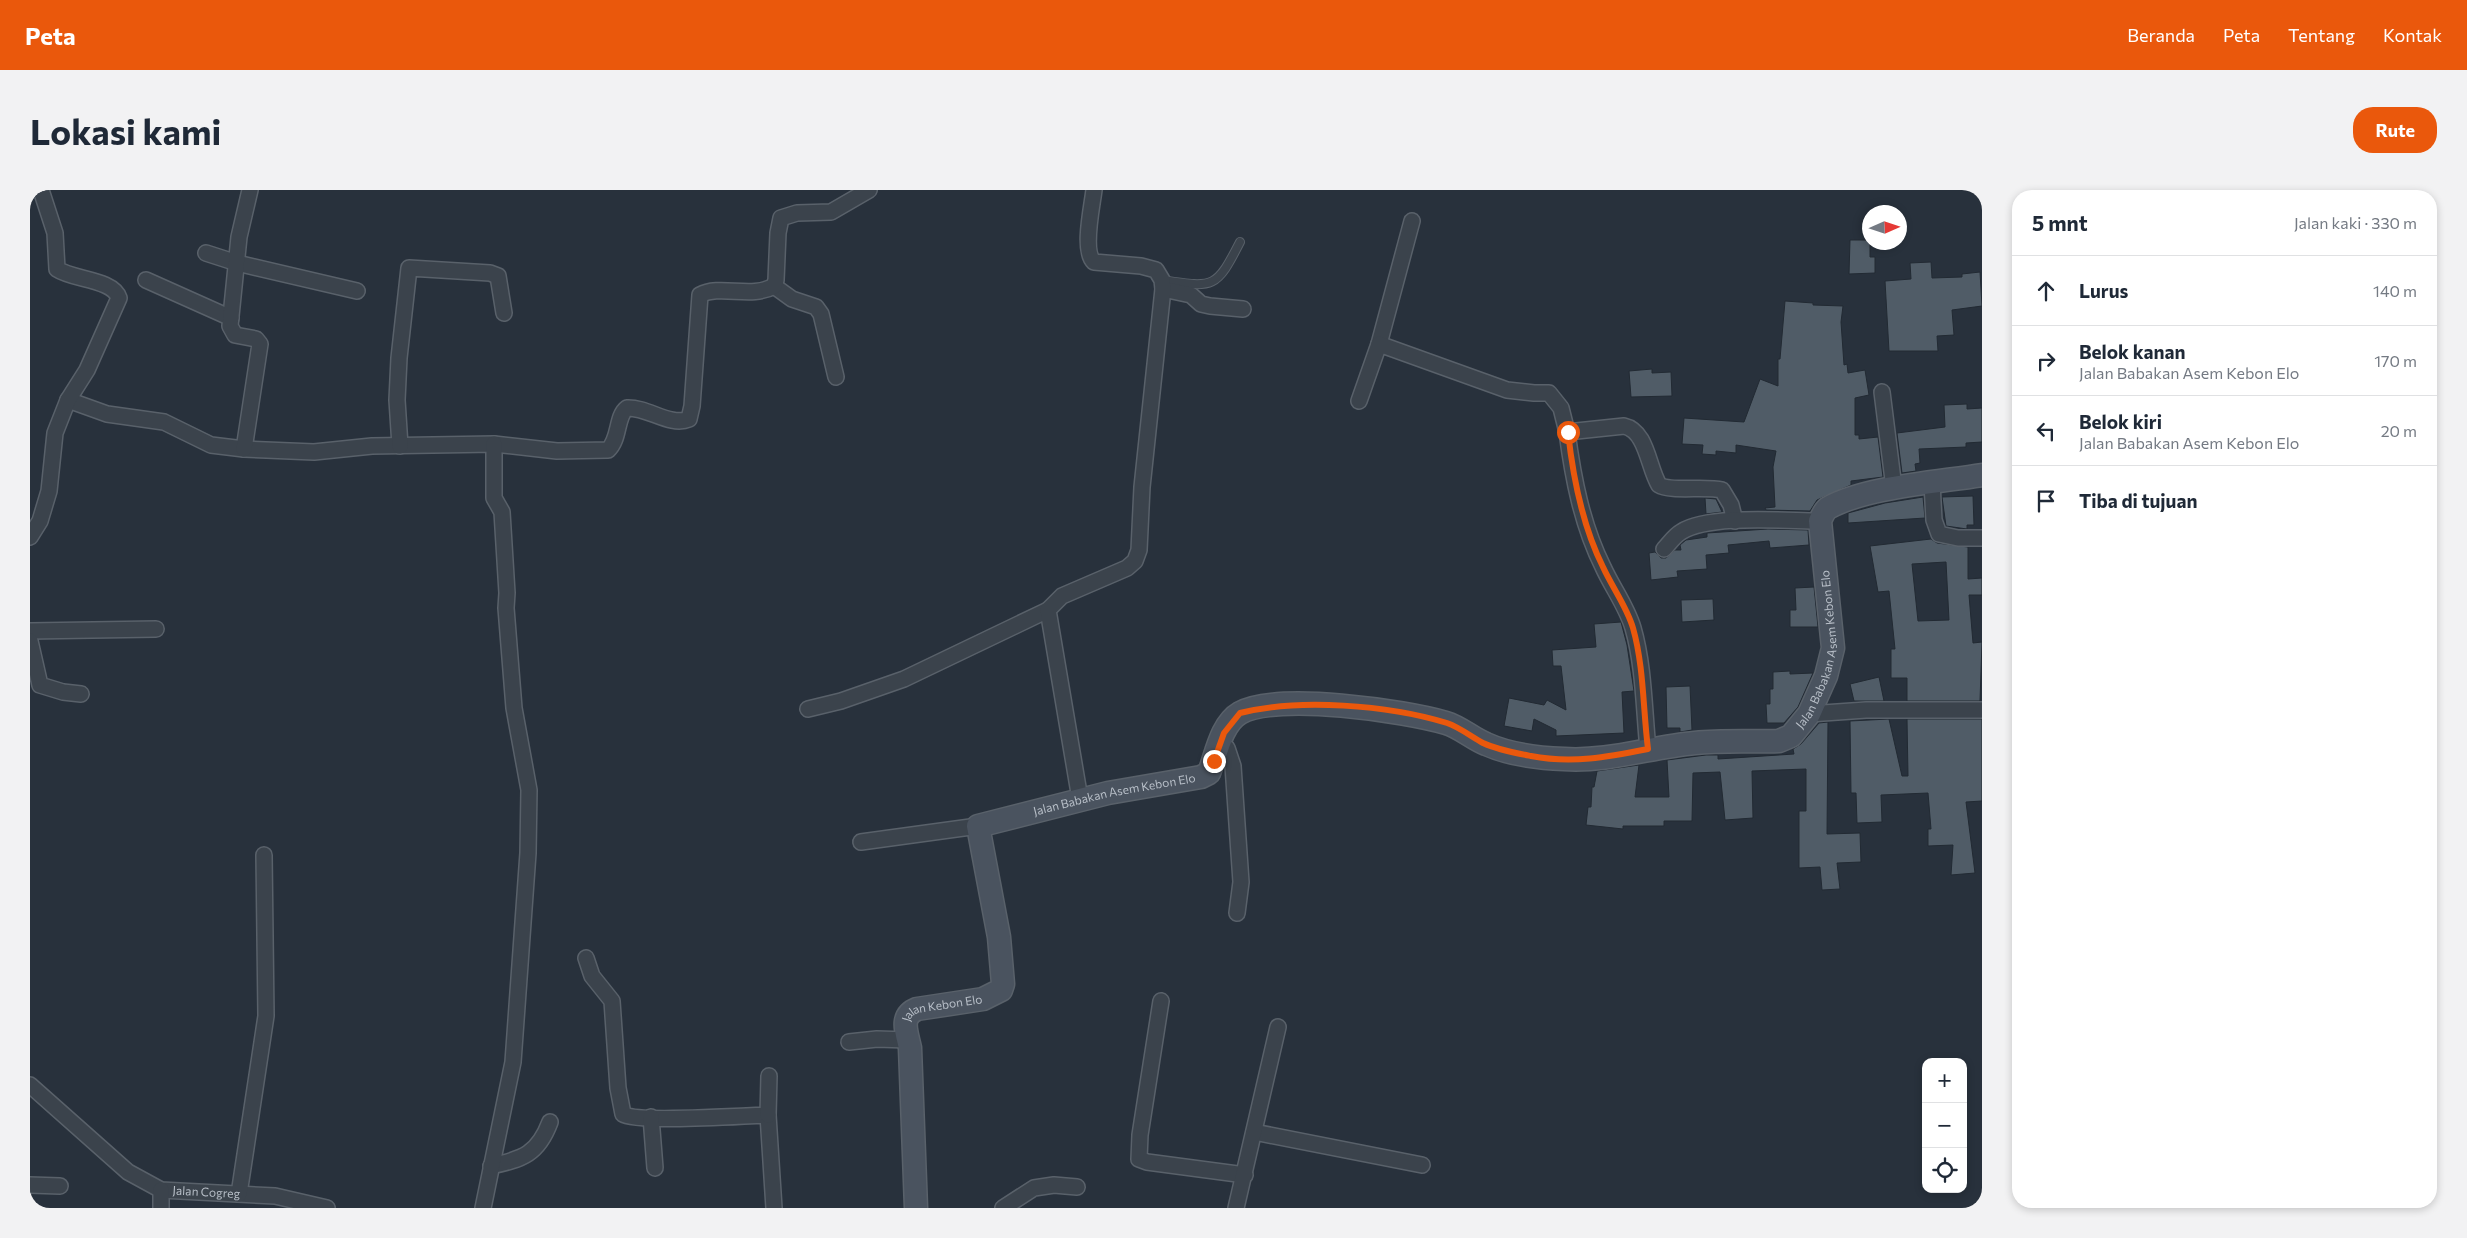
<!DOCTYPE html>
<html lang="id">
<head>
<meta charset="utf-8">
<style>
  :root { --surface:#fff; --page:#f2f2f3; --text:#1f2937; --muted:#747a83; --line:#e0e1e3; --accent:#ea580c }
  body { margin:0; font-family:Commissioner,sans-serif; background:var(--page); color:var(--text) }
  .controls { position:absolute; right:15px; bottom:15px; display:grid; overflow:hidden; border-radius:10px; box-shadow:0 2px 8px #0003 }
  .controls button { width:45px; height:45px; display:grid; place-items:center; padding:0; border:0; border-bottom:1px solid var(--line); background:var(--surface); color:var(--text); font:25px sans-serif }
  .compass { position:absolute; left:1832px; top:15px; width:45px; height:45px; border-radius:50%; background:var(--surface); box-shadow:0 2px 8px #0003; rotate:87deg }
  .stop { position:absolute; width:15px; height:15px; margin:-11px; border:4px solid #ea580c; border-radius:50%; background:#fff }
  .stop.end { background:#ea580c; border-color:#fff; box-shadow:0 1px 5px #0008 }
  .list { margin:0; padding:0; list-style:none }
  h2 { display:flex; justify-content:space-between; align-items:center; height:65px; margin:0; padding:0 20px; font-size:21px }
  h2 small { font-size:16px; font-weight:400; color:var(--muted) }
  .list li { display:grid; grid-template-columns:32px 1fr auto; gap:15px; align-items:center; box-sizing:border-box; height:70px; padding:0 20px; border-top:1px solid var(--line) }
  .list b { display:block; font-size:19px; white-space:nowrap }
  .list p { margin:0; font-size:16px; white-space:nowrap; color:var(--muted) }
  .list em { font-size:16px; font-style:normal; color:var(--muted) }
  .icon { flex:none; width:28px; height:28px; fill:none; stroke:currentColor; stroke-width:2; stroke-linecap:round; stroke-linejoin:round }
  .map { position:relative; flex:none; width:1952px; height:1018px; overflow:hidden; border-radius:20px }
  header { display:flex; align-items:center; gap:30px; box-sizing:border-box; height:70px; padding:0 25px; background:var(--accent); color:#fff }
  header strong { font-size:24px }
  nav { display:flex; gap:28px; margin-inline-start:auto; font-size:18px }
  .intro { display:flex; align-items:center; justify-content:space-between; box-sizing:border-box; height:120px; padding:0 30px }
  h1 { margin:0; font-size:35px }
  .button { padding:12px 22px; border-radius:20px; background:var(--accent); color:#fff; font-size:18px; font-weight:700 }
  main { display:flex; gap:30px; padding:0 30px }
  aside { flex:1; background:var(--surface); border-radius:20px; box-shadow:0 2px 8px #0003 }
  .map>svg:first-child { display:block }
  .building { fill:#505c67; stroke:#222a33; fill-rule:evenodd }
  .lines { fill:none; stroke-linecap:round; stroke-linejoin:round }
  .lane-casing { stroke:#59616a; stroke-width:10 }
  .street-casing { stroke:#59616a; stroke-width:18 }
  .secondary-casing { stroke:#59616a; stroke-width:25 }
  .lane { stroke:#3b434c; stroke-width:8 }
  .street { stroke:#3b434c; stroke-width:15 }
  .secondary { stroke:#4a535f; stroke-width:22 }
  .route { stroke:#ea580c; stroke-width:6 }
  .labels { text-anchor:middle; stroke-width:5; stroke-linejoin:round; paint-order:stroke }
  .street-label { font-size:12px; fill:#b7bec7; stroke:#202831 }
</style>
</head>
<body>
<header>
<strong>Peta</strong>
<nav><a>Beranda</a><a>Peta</a><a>Tentang</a><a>Kontak</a></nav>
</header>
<div class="intro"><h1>Lokasi kami</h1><a class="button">Rute</a></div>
<main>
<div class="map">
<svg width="1952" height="1018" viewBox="0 0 1952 1018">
  <rect width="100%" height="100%" fill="#28313c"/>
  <path class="building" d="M1820 50H1840V67H1845V83L1819 84Z
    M1901 72 1902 88 1932 87V84L1950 82 1952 116 1922 120 1924 145 1907 146 1908 161H1859L1855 91 1881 89 1880 73Z
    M1755 111 1783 113V115L1813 116 1811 132 1814 175 1817 174 1818 183 1835 180 1839 205 1825 208V245H1829V249L1848 247 1853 287 1821 291V295L1787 310 1780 321 1736 320 1735 318 1745 317 1743 277 1746 261 1706 255V263L1686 261V265L1672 264 1673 255 1652 254 1654 228 1714 232 1730 189 1748 196V169H1750Z
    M1622 179V183L1641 182 1642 206 1601 207 1599 181Z
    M1937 214V219L1952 218V252L1936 253V257L1889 259 1890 273 1885 274 1886 281 1872 283 1867 243 1915 237 1914 215Z
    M1943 306 1944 335H1937V339L1916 336 1912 307Z
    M1893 307 1895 328 1818 333V323L1855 313Z
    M1675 308 1686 309 1692 322 1676 324Z
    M1738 339 1778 340 1779 355 1740 358 1739 351 1698 355 1699 363 1676 365 1677 379 1647 381 1648 387 1621 390 1619 363 1625 362 1631 368H1636L1645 360H1651L1650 355 1656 350 1677 347V343Z
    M1901 349 1907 353 1938 357V389L1952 388V405H1939L1943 453 1952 452 1950 511H1877V488H1861V459H1865L1859 401 1848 402 1840 356ZM1916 372 1919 430 1888 431 1882 374Z
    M1784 397 1788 437H1760V420H1766L1765 398Z
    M1683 409 1684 430 1652 432 1651 410Z
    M1591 432 1597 455 1604 501 1592 502 1594 543 1526 546V540L1504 529 1502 541 1474 536 1479 508 1514 515 1517 510 1536 520 1531 476H1523L1522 460 1566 457 1564 434Z
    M1760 481V484L1783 483 1768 517 1754 533H1737L1736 514H1740V499H1743V482Z
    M1849 487 1854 511H1824L1820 494Z
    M1660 496 1662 540 1650 542V538H1637L1636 497Z
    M1859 529 1872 586H1878L1877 529H1952V611L1936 612 1945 683 1921 685 1923 655 1898 656V639H1901L1898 603 1851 605 1852 632 1827 633 1826 603H1821L1820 531Z
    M1798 532 1797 644 1830 643 1831 672 1807 673 1810 699 1792 700 1790 677 1769 678V621H1776V579L1722 581 1723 628 1695 630 1690 582 1663 583 1662 631H1634V636H1593V639L1556 635 1558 617H1561L1562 597H1564L1567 581 1609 575 1605 607H1639L1637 570 1676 565H1688V569L1764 564 1763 559 1771 554 1789 533Z"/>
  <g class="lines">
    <g class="lane-casing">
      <path id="lane" d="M1132 90C1184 98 1186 99 1210 52"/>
    </g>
    <g class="street-casing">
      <g id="street">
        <path d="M176 63 207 73 327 101"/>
        <path d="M116 90 201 128"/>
        <path d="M744 96 762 109 786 117 791 124 806 187"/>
        <path d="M1133 99 1161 105 1171 114 1180 116 1213 119"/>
        <path d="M1349 154 1382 31"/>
        <path d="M1852 202 1864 298"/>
        <path d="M38 210 77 224 134 232 181 255 214 259 284 262 342 256 464 254 527 261 578 260C590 249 586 226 597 218 618 217 640 237 659 229L662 216 670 105C690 94 722 109 744 96L746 90 748 43 751 28 767 23 801 22 839 0"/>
        <path d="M1329 211 1349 154 1477 200 1504 203H1519L1531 218 1537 242 1594 236C1617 241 1618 277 1629 295 1640 302 1676 296 1692 300L1701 315 1705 331"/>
        <path d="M1537 242C1543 288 1552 335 1573 377 1582 397 1597 417 1603 438 1614 476 1614 521 1618 559"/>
        <path d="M370 256 367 210 369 168 379 78 460 83 468 86 474 123"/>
        <path d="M214 259 230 154 226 149 205 145 200 136 209 47 220 0"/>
        <path d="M1902 293 1904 330 1909 344 1928 348H1952"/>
        <path d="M0 347 10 331 19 301 25 243 38 210 57 180 89 108C83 89 43 90 27 79L25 43 11 0"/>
        <path d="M1634 359C1639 354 1644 346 1651 342 1679 324 1756 331 1790 331"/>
        <path d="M0 441 126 439"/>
        <path d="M0 451 10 495 33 502 51 504"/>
        <path d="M778 519 811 511 874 489 1018 420"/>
        <path d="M1779 524 1836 520H1952"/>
        <path d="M1189 553 1197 558 1203 576 1211 692 1207 723"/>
        <path d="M1050 609 1018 420 1032 406 1097 378 1105 371 1109 360 1112 297 1133 99 1132 90 1126 80 1111 76 1064 72C1052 61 1062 17 1064 0"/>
        <path d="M831 652 948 636"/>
        <path d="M556 768 562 786 582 811 588 898 593 924C606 933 715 926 738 925L744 1018"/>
        <path d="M1131 811 1110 945 1109 969 1117 972 1215 985"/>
        <path d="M819 852 847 849 878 850"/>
        <path id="s1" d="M0 895 98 982 131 1000 245 1006 297 1018"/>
        <path d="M738 925 739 886"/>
        <path d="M621 927 625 978"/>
        <path d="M1224 942 1392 975"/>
        <path d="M461 976C493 969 508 964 520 932"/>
        <path d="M0 995 30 996"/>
        <path d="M131 1000V1018"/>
        <path d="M209 1004 236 826 234 665"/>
        <path d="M453 1018 483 872 498 663 499 600 484 518 476 418 477 403 472 322 464 308V254"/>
        <path d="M973 1018 1004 998 1024 995 1047 997"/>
        <path d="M1206 1018 1248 837"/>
      </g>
    </g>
    <g class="secondary-casing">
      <g id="secondary">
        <path id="s2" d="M886 1018 880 858C877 843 869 826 887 819L953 809 971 800 973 794 969 747 948 636 1078 603 1171 587 1179 583C1186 565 1191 534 1210 523 1247 502 1375 521 1416 533 1430 537 1443 549 1456 554 1480 565 1508 568 1534 569 1578 572 1621 557 1665 553 1693 550 1721 552 1749 551L1761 546 1779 524 1796 486 1803 458 1790 331C1792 326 1794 321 1798 318 1835 297 1909 292 1952 285"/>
      </g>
    </g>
    <use href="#lane" class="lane"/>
    <use href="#street" class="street"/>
    <use href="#secondary" class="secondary"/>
  </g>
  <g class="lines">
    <path class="route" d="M1184 571 1194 543 1210 523C1269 508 1358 515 1417 533 1429 537 1442 547 1453 553 1468 560 1485 563 1501 566 1542 574 1578 567 1618 559 1613 520 1614 477 1603 438 1597 417 1582 397 1573 377 1552 335 1543 288 1538 242"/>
  </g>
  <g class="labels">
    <g class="street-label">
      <text dy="4" stroke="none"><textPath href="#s2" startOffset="1422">Jalan Babakan Asem Kebon Elo</textPath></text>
      <text dy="4" stroke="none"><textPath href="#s2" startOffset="598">Jalan Babakan Asem Kebon Elo</textPath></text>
      <text dy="4" stroke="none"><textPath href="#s2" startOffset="229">Jalan Kebon Elo</textPath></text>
      <text dy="4" stroke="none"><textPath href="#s1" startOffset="214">Jalan Cogreg</textPath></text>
    </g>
  </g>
</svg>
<div class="controls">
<button>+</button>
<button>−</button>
<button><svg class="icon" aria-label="locate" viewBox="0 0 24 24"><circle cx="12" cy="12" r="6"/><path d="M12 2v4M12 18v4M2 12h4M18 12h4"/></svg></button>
</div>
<svg class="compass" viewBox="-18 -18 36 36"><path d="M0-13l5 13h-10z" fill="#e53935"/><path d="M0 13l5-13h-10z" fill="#747a83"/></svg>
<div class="stop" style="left:1538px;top:242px"></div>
<div class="stop end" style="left:1184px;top:571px"></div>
</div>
<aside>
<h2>5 mnt<small>Jalan kaki · 330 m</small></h2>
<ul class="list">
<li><svg class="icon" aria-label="ahead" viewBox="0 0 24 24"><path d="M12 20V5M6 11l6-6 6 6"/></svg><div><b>Lurus</b></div><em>140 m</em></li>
<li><svg class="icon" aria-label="right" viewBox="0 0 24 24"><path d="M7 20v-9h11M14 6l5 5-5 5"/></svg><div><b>Belok kanan</b><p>Jalan Babakan Asem Kebon Elo</p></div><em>170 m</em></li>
<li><svg class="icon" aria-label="left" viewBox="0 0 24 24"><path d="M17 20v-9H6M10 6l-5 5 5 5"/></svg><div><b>Belok kiri</b><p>Jalan Babakan Asem Kebon Elo</p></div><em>20 m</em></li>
<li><svg class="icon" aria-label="arrive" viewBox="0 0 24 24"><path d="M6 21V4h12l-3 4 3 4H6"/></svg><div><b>Tiba di tujuan</b></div></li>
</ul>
</aside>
</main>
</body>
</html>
